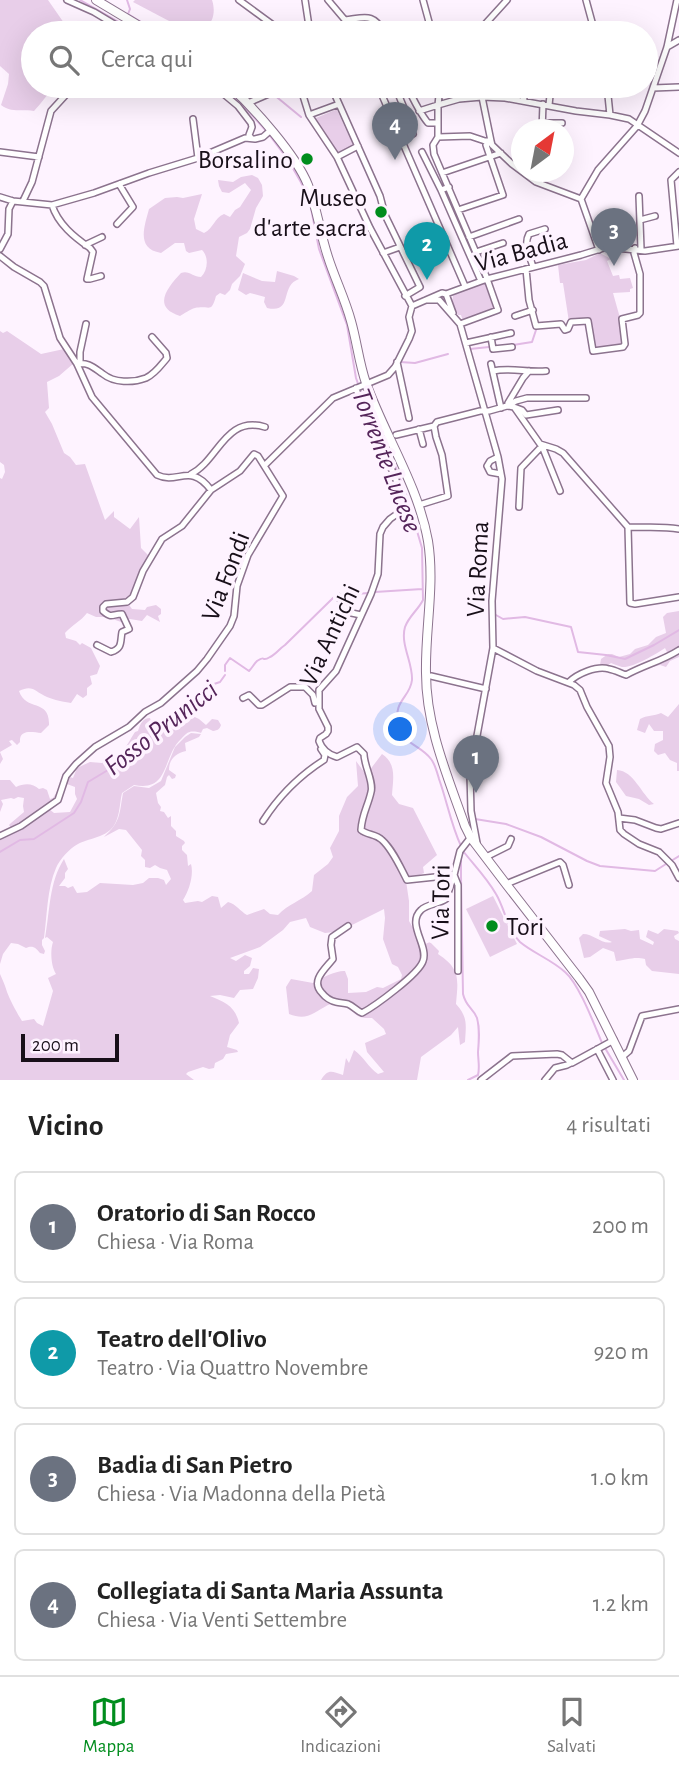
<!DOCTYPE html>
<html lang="it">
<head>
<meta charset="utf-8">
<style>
  :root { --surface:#fff; --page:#f2f2f2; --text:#222; --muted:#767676; --line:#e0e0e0; --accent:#008d1d }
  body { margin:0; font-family:"Alegreya Sans",sans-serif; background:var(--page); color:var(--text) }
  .compass { position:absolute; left:511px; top:119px; width:63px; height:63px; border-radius:50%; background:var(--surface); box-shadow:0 7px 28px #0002; rotate:32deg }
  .scale { position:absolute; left:21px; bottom:18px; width:98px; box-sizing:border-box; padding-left:7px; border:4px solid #180f19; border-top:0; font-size:19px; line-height:24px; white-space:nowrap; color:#180f19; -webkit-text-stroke:5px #fef3ff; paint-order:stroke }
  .you { position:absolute; left:401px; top:730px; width:24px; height:24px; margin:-18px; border:5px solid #fff; border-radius:50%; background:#1a73e8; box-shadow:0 0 0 10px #1a73e833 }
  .badge { display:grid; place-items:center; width:46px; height:46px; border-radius:50%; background:var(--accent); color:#fff; font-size:23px; font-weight:700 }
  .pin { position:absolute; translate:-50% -58px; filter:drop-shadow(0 2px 4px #0008) }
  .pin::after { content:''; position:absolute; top:37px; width:24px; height:21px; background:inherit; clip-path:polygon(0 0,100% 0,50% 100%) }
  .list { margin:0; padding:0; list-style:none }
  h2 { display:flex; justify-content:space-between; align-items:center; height:91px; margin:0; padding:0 28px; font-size:30px }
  h2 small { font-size:23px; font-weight:400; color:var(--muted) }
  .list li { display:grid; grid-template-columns:46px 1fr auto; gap:21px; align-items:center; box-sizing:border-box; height:112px; margin:0 14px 14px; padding:0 14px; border:2px solid var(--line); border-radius:10px }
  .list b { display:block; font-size:26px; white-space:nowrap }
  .list p { margin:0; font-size:23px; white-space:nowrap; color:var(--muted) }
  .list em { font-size:23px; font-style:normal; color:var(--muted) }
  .icon { flex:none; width:38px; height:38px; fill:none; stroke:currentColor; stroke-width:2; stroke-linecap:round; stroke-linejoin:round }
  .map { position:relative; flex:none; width:679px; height:1080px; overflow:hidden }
  .search { position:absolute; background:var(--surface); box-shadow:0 7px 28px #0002; left:21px; right:21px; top:21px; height:77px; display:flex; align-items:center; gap:18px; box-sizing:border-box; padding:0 24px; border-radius:38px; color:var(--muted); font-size:26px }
  .sheet { height:595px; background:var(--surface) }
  nav { display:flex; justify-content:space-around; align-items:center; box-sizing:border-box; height:98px; border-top:2px solid var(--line); background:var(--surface); font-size:19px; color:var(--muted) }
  nav a { display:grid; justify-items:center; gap:4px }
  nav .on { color:var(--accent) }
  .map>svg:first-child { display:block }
  .green { fill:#e8cee9 }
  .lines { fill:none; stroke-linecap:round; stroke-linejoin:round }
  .stream { stroke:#e1b9e4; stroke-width:2 }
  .minor-casing { stroke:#8c738e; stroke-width:8 }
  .major-casing { stroke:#8c738e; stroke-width:10 }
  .minor { stroke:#fff; stroke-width:5 }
  .major { stroke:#fff; stroke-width:8 }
  .poi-dot { fill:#008d1d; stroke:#fef3ff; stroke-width:2.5 }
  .labels { text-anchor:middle; stroke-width:7; stroke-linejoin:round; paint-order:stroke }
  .poi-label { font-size:26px; fill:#180f19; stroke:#fef3ff; text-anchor:end }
  .street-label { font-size:26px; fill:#180f19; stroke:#fef3ff }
  .water-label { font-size:28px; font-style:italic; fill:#55255a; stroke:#fef3ff }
</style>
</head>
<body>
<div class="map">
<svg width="679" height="1080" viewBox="0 0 679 1080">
  <rect width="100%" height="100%" fill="#fef3ff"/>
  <path class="green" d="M0 0H48L64 23 68 33H33V86H55C47 94 42 103 34 111 21 109 11 113 1 105L8 84 9 74 0 66Z
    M135 0H212C218 18 208 34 188 31L133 2Z
    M335 110H337L353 145 337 153 315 120 316 118Z
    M252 175 258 178 262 185 263 196 256 208 250 229 247 233 239 237 236 256 245 264 240 276 232 284 230 290 225 295 220 293 216 296C211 314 210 305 195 308 190 309 184 314 180 316 151 307 168 287 181 273 189 270 193 277 201 277 208 270 209 257 202 250L189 253 186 251 184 243H175L161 253C135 249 145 225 149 209L165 198 177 197 183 198 202 194 194 219 196 229 204 233C214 228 214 218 224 214L230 217 235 210 240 207 251 190 245 183 229 193 222 192 219 186 218 180 233 182 241 177Z
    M600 253 611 259 607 261 613 276 619 275 620 279 630 278 633 288 630 289V292L613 293 620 318 623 346 595 349 589 319 569 322 563 283H560L558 265 586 260Z
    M277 271 294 276 299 279C279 286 294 314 267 308L264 302 265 297 250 293 246 295 238 290 243 273 262 281 275 282Z
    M485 282 487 284 494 309 463 321 461 315H458C455 307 449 300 455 293Z
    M0 331 3 333 7 331 41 354 64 349 74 363 59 376 47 382 49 408 45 412 52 424 64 453 70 457 76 465 85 464 105 520 114 511V517L130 529 139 517 141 548 149 556 132 597 123 600 127 602 132 609 145 610 147 607 156 605 161 609V614L158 616 160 622 147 615 142 621 130 619 121 622 107 617H96L87 613C81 621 72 625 65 633L66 638 76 641 80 645 82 643 91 648 100 666 97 674 90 676 92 684 87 688V695L83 698 77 694 71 703C64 702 54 700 47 697 35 692 33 684 19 691 26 712 50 698 49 725L41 733C32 732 19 729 20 742L17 745 12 740 9 741 12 745 0 752 3 759 0 764V478L2 479 5 472 4 465 0 462Z
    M679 611V657L670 661 666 667 660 665 653 667 651 663 668 654 665 648C656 654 633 668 622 667 618 666 614 664 611 663L607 666 600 665 601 659 608 654H612L619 657 630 654 635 649 648 645 656 637 666 633 663 617 667 613Z
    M679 704V771H677V763L670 760 665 753 658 755 654 751 655 744 663 740V731H654L649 724 645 733 637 730 640 719C647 715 654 716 661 713L668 717Z
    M180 710 199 719 206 725 212 719 218 720 221 725C219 730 218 730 213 731L207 728 203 729 201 733C200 732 191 731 190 732 187 732 183 737 181 739 162 757 170 792 134 785L122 793C120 801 120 811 117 819 111 838 91 837 78 844 69 849 60 859 56 868 47 888 47 917 44 938L42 940V945L45 951 44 954 40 953C36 948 33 945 26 948L18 944 11 943 3 954 0 964V834L11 828 9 825 11 823 24 812 23 806 24 798 18 797 14 799 11 798 1 800 3 804 0 812V780H10L16 787C24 783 33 783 39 789L43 788 47 790 50 799 53 798 60 787 57 803 49 809 54 813 70 812 77 799 75 794V787L67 784V779L70 777 73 778 77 768 90 762 102 763C108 757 113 757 119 753 127 748 130 739 135 732L138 731C140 724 143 718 150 718L153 727 157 721 172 716Z
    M191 733 201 734 199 737 185 743 186 751C176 753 169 759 169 770L176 775 175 778 172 779 169 775 167 777 165 785 156 793 158 803 161 807 160 811 164 812 168 818 171 816V826L176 831V836L184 841 185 843 182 846V850L187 855 188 866 191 864C194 875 189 891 183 900L185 903 198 901 202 902 212 896 218 897 221 908 228 902C236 904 240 911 247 915L264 909 270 914 278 915C288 904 301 901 312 891L314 875 328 864 333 857 330 848 339 831V816L347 797 358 786 356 761 367 776 369 771 382 754C397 764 393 779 392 795L399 804 413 808 437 855 423 867 424 873 406 881 409 901V921L423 945 430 942 439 951 438 954C461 969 458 980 456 1004 468 1017 466 1025 465 1042L460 1045 458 1027 451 1035 421 1057 417 1080H321C328 1069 331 1071 343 1075L346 1058 349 1063 354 1050C364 1057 368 1067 378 1074L384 1072 367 1052 365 1043 386 1034 384 1029 372 1018C356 1019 354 1014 346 1001 340 1002 333 1003 328 1005 313 1013 307 1021 289 1014L286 987 291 979 313 983C320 978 338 970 345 971L348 979V993L366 992 377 987 383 988 401 979 402 975 398 967 392 964 383 939 385 918 384 909 348 927 334 932 325 933 310 927 306 918 290 922 283 930 260 947 230 958 236 961 245 955 252 958 250 966 244 971V974H249L253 968 259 969 258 978 253 989 240 990 234 998 220 995 210 996C225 1002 235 1006 239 1023L230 1035 227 1047 237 1050 238 1052 226 1054 223 1059 215 1063 214 1068 209 1069 203 1067 188 1072 186 1074 194 1080H0V974C3 981 5 985 7 992 10 1000 17 1013 22 1021L34 1019 37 1023 43 1026 53 991 48 978 56 974C51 966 50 951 53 942L47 937 45 938C50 911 49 882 64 859L68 869 65 873V878L59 886H65L68 888 73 886 77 893 87 892 100 883 133 885 143 883 149 878H158L164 880 166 885 171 879 167 870 160 868 155 865 150 868 145 867V860L141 856 142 850 126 830 119 829 104 837C121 821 119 815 123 793L134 786 149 788 161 781 175 747 185 737Z
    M617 770C634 771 641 794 654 804L649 805 639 799 626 796 616 782Z
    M493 896 517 944 490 957 466 909Z
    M625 929 631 931 639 930 640 939 653 945 654 942 646 937 648 930 658 934 664 929 678 931 679 933 674 936 675 939 679 941V974L652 971 646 965 645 959C634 956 627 960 616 961L614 952 603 948 590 957 584 958 579 938 583 934C594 934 602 945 612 942L599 936 600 931Z"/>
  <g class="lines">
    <path class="stream" d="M80 0 138 33
      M127 0 130 9 128 14 159 33
      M221 86C256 115 290 156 308 197
      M257 86 269 90
      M273 94 301 117
      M310 203 319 249 347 325 356 378 363 398 372 414 384 444 396 468 407 497 422 548 423 600C418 610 409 616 405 627 400 644 413 663 412 680 410 698 393 700 398 725 402 744 421 745 431 759 435 764 437 772 439 779 447 801 451 825 461 846
      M513 345 532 342 536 330
      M470 349 489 347
      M400 362 415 363 448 354
      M375 592 422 589
      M496 615 503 619 525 617 571 627 578 652 606 655 625 659 654 645 679 630
      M225 671V665L230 658 249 671C252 668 254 664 257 661 267 654 260 663 270 657 275 655 279 649 285 645L333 598 340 595 369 593
      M475 819 506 824 541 837 587 861 600 866 655 871 666 864
      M463 851C474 865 487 878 496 894 505 909 507 929 520 942 533 953 552 960 565 972 579 984 594 1024 602 1043
      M0 852 20 840 34 839 74 813 81 802 88 782 118 764 130 748 139 741 149 738 178 719 192 708 198 694 205 687 220 682 225 675
      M463 852 461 856V876L463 994C466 1007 473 1008 477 1018 480 1029 479 1040 478 1052 478 1060 480 1067 478 1075L468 1080
      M671 861 679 856
      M605 1048 624 1080"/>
    <g class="minor-casing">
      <path id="minor" d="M67 0 94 12 129 33
        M239 0 284 33
        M305 0 310 33
        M328 0 345 20C364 18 374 12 384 33
        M423 0 432 33
        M586 0 595 33
        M348 20 349 25 353 27 355 33
        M357 33 367 31 371 33
        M477 33 507 0
        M667 47 679 40
        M214 86 238 106 251 123 252 127 249 135 251 138
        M300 86 309 115 337 157 370 228 412 306
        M331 86 380 196 385 215 420 287 405 296
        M378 86 465 286
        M395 86 410 123V128L413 134
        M407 86C413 99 419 112 428 123H437
        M440 86 438 105V137L433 145 434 154 486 276 498 310 460 324
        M523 86 524 101
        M607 86 610 115
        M653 88 679 87
        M482 97 491 141
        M248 103 287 86
        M549 105 551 86
        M419 111 438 105 459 99 482 97 505 98 576 111 610 115 629 119 679 153
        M309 115 339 104
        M193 119 198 158
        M542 123H562
        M542 130 543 104
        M438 137 470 136 485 141H491L492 145 512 164 536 182 581 199
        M0 152 39 157
        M422 152 441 190
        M337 157 358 146
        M442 173 501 153
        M449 187 441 190 481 281
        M639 196 641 249
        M0 197 13 201 52 205 94 193 149 173 198 158 245 138 255 139 263 137 271 130
        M23 201 32 182 51 111 73 87
        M52 205C58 224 74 237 90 248L93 252 87 279H90L101 276
        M458 210 503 195 486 145 490 142
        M640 220 655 216
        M117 224 133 207 119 184
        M469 237 519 219
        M85 245 102 237
        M677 246 671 180 679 172
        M0 249 8 234 9 209 13 201
        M599 250 581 199 598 170 637 126 645 111 667 47 677 0
        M476 252 503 243
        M383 253 400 247
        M0 256 14 267 40 282 44 286 60 338 77 364 92 397 157 475C178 485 190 462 211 490
        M533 267C530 256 523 245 529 234L545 229
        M526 269 529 300 536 326 561 324 565 330 568 329 571 322 588 321 593 351 623 347 625 344 622 319 638 315 640 313V274L634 253 635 248
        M446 294 453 313
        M426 300H439L460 324 498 457 502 479 492 601 493 648 470 774 471 811 477 843
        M412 306 442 293 446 294 487 279 581 255 607 247 645 251 679 246
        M515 316 533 310
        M491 337 493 349 512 347
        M466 343 511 333
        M397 362 409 418
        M77 364C89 362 94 368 103 374 114 383 133 383 146 378 155 374 161 365 167 358L166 353 152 337
        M80 364V352L86 324
        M491 364 501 408
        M493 371C511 367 528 373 546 371
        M356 388C367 429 398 468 404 509L390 519 383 527 380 534 378 574 371 594 336 671 319 690V709L328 727V731L326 734 320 738 319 741C322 749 329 755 337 757L357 747 364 754C364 766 374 782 371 792 368 806 362 814 361 830 367 835 376 834 382 840 393 850 400 867 407 880L454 875
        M508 403 523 378 529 371
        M508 406 514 407 540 444 556 449 563 453 628 527
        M514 407 522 410 526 415 558 410
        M419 429 423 444
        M396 435 434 426 437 422 480 411H489L507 406 516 401 527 398H586
        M498 457 490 461 487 466 490 472 501 474
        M265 465 333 398 388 375 395 367 409 339 412 331 409 317 412 306
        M191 474C218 461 225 415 265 427
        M419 505 448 496 442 455 436 437 434 426
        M519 507 521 468 542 446 560 491
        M628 527 630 603 635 604 679 597
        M628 527C646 528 662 526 679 529
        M339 597 347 612 361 615
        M493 648 537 671 574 685 580 690 587 707 609 746 610 757 606 783 618 812 620 830 624 834 639 844 659 852 672 865 679 878
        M431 676 486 689
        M569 682C577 674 597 665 609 669 615 670 620 673 626 675 644 665 662 661 679 650
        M243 698 249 695 259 705H262L290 687H305L313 695 315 703
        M619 818 635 820 656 828 661 829 679 823
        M263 821C279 796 299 776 324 760L325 755 321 749
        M0 836 21 826 58 800 66 776 76 764 95 747 129 727 145 712 161 703 197 671 207 659 230 626 234 616 237 586 248 555 283 496 258 456 254 454 240 471 211 490 182 526 162 539 143 571 133 597 127 602 106 604 103 607V611C112 619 112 614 122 614L129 629 122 632C120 642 123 648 111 652L97 645
        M486 857 508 846 511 839
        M454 875 458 885V971
        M506 884 560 862 563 865 569 885
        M348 926 332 937 331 945 333 959C325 969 310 981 322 993 325 997 331 1001 336 1002 340 1003 344 1003 348 1004 353 1006 357 1011 362 1013 375 1006 419 974 423 961 429 946 406 924 421 910 427 904 439 904 446 899L454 875 460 851 471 837
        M597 1049 613 1080
        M622 1057 629 1051 642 1016 679 1009
        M481 1080 512 1056 557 1054 562 1055 572 1063 614 1040
        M545 1080 555 1068 567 1065 571 1063"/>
    </g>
    <g class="major-casing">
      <path id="major" d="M96 0 151 33
        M230 86C254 108 296 155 308 185 317 208 320 233 328 257 335 279 345 299 351 321 357 342 359 363 366 383 385 436 418 485 428 541 435 585 425 629 426 673 426 727 448 777 465 826L471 838 506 884 579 978 589 992 633 1080"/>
    </g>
    <use href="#minor" class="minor"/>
    <use href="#major" class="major"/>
  </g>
  <g class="poi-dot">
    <circle cx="307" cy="159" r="7"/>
    <circle cx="381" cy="212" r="7"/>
    <circle cx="492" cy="926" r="7"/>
  </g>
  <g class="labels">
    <g class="poi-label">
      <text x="293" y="168">Borsalino</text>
      <text x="367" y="206">Museo<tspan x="367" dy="30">d'arte sacra</tspan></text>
      <text x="506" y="935" text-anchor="start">Tori</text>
    </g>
    <g class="street-label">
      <text transform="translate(521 251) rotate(-15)" y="9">Via Badia</text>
      <text transform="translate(477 569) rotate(-87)" y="9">Via Roma</text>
      <text transform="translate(225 576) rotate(-69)" y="9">Via Fondi</text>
      <text transform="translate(329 635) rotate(-65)" y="9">Via Antichi</text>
      <text transform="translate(440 902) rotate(-89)" y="9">Via Tori</text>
    </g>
    <g class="water-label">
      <text transform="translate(388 460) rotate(69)" y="10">Torrente Lucese</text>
      <text transform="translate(160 727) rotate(-38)" y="10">Fosso Prunicci</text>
    </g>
  </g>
</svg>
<svg class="compass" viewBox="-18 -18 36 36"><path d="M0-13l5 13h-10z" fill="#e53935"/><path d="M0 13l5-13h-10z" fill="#767676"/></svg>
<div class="scale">200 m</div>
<div class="you"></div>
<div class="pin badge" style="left:476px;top:793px;background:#6b7280">1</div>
<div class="pin badge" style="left:427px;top:280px;background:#0f9aa8">2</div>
<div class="pin badge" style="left:614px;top:266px;background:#6b7280">3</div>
<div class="pin badge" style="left:395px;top:160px;background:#6b7280">4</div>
<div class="search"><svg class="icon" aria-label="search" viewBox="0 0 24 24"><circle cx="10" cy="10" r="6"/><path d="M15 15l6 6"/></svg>Cerca qui</div>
</div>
<section class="sheet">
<h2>Vicino<small>4 risultati</small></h2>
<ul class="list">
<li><span class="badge" style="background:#6b7280">1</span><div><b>Oratorio di San Rocco</b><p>Chiesa · Via Roma</p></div><em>200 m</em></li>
<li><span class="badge" style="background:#0f9aa8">2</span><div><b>Teatro dell'Olivo</b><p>Teatro · Via Quattro Novembre</p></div><em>920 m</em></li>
<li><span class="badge" style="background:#6b7280">3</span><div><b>Badia di San Pietro</b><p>Chiesa · Via Madonna della Pietà</p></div><em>1.0 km</em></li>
<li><span class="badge" style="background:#6b7280">4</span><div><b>Collegiata di Santa Maria Assunta</b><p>Chiesa · Via Venti Settembre</p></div><em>1.2 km</em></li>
</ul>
</section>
<nav>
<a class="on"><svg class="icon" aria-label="map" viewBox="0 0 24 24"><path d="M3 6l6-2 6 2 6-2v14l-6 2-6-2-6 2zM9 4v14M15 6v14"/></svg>Mappa</a>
<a><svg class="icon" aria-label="directions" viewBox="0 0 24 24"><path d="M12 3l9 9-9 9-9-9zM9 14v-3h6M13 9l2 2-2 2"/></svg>Indicazioni</a>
<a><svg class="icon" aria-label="saved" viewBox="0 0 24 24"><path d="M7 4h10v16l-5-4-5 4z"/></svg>Salvati</a>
</nav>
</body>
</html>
